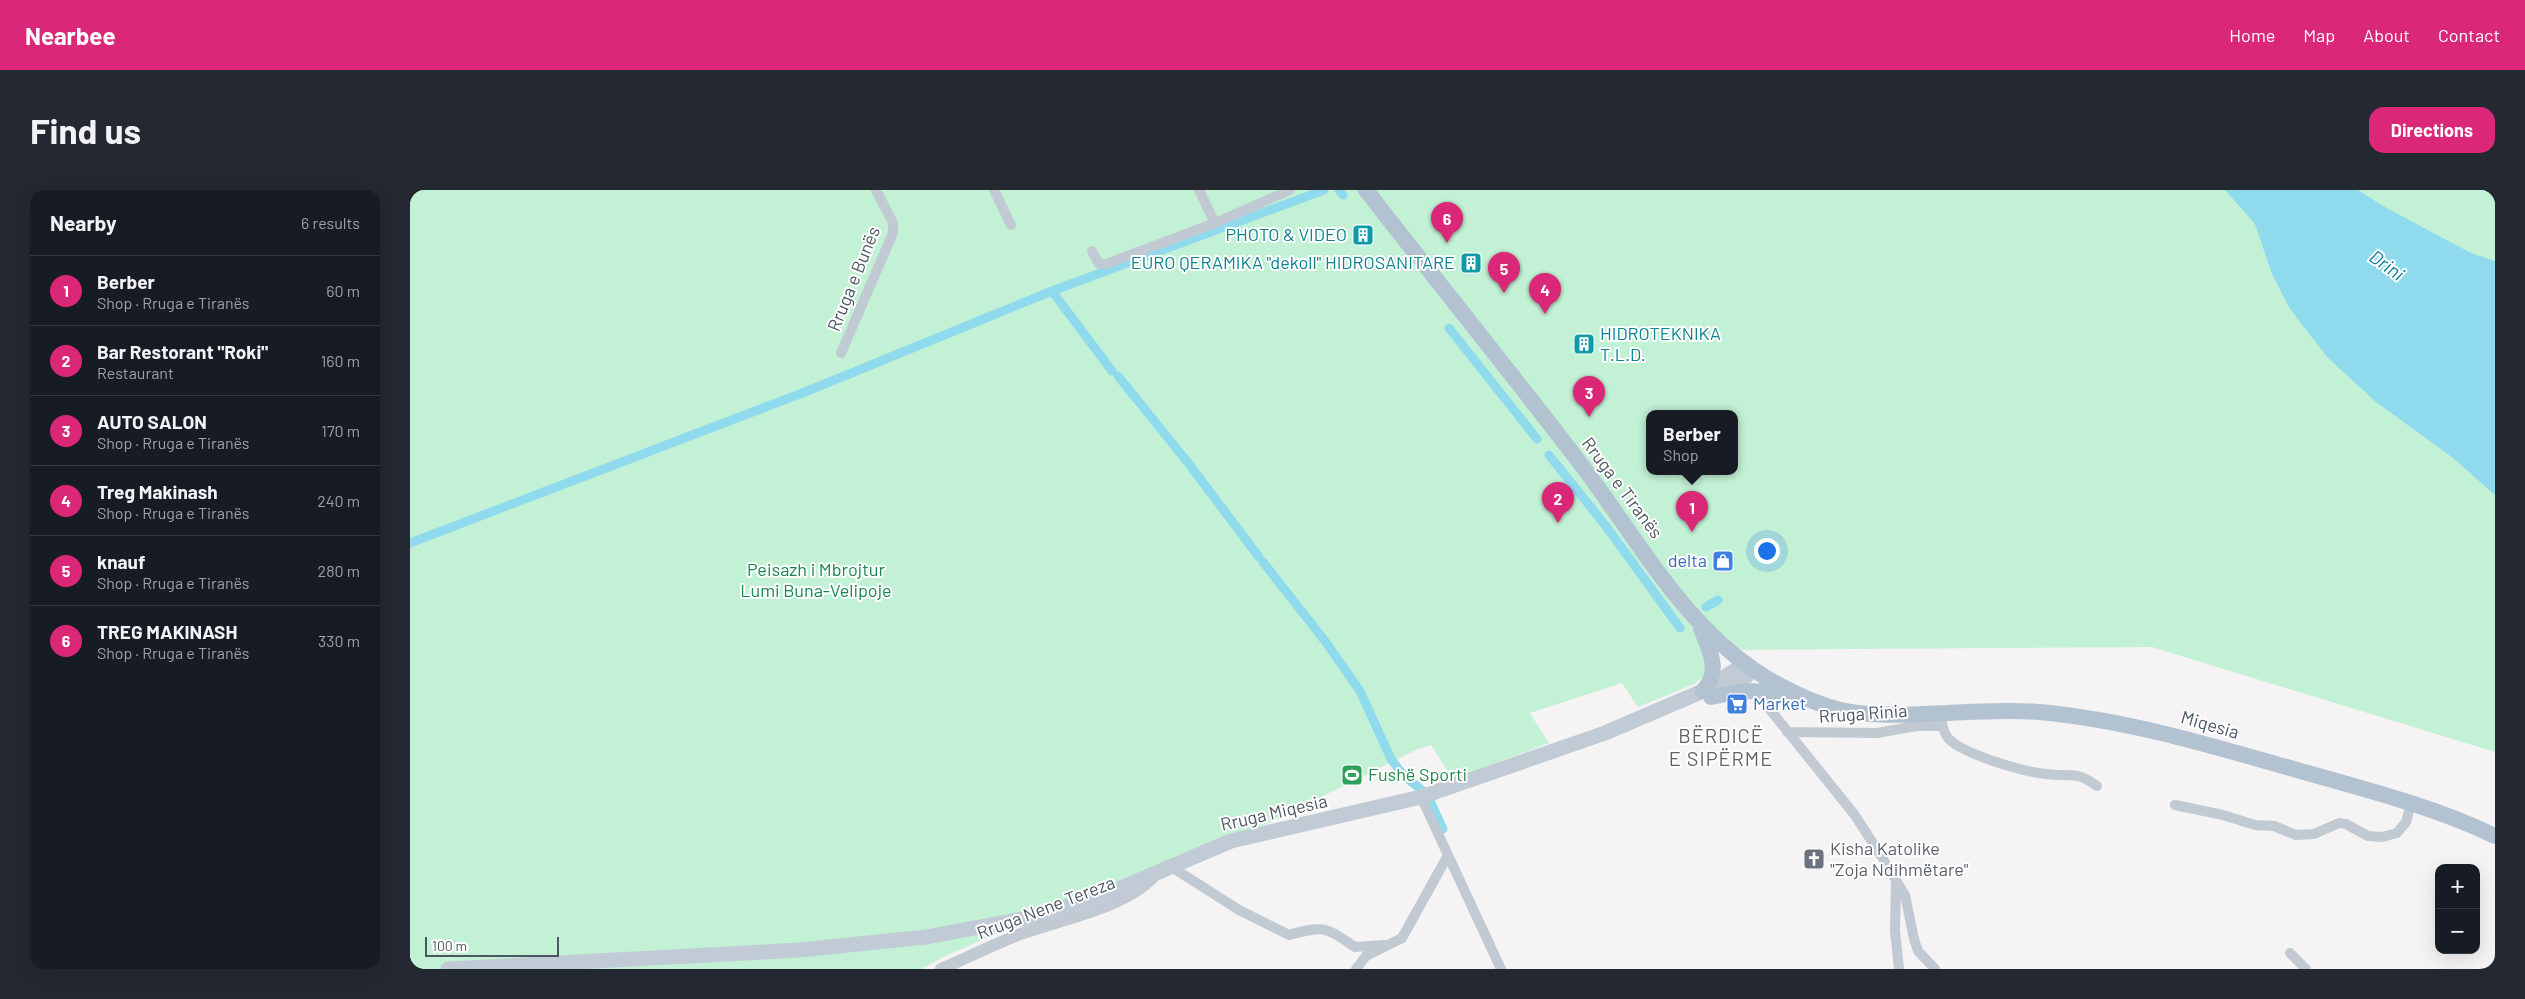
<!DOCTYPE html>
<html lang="en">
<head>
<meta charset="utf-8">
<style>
  :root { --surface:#171b24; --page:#242831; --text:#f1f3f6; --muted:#9ea1a6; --line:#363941; --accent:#db2777 }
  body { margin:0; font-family:Barlow,sans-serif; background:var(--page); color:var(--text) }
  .controls { position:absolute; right:15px; bottom:15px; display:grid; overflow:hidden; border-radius:10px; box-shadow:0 5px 20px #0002 }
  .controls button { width:45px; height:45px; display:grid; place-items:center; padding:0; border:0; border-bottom:1px solid var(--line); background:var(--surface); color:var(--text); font:25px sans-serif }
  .scale { position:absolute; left:15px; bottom:12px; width:134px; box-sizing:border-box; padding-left:5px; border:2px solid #4a5661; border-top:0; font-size:14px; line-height:18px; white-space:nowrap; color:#4a5661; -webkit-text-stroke:4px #fff; paint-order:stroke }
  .you { position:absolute; left:1356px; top:360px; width:18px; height:18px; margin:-12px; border:4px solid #fff; border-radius:50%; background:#1a73e8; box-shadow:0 0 0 8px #1a73e833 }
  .badge { display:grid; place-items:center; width:32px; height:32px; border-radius:50%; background:var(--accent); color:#fff; font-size:16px; font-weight:700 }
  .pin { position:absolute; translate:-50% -41px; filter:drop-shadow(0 1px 2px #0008) }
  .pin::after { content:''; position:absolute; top:26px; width:18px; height:15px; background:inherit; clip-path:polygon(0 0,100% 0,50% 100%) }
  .popup { position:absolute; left:1236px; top:220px; width:92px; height:65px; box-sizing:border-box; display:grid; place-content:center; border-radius:10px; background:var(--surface); filter:drop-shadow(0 1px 4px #0005); font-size:16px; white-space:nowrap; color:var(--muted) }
  .popup b { font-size:19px; color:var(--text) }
  .popup::after { content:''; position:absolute; left:50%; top:100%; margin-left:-10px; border:10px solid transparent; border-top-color:var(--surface) }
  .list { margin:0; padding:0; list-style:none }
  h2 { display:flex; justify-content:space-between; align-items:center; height:65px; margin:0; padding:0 20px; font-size:21px }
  h2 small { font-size:16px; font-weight:400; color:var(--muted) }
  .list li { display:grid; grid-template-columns:32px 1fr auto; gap:15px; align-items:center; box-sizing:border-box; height:70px; padding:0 20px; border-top:1px solid var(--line) }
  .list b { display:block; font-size:19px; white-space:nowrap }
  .list p { margin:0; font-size:16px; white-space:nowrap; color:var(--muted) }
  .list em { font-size:16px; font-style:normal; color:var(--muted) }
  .map { position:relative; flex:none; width:2085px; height:779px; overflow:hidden; border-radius:15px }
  header { display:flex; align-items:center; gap:30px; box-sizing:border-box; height:70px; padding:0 25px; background:var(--accent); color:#fff }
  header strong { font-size:24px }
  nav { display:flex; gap:28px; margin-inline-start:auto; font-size:18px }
  .intro { display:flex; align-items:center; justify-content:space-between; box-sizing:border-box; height:120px; padding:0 30px }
  h1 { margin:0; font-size:35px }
  .button { padding:12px 22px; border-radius:15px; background:var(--accent); color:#fff; font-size:18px; font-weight:700 }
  main { display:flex; gap:30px; padding:0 30px }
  aside { flex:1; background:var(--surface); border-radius:15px; box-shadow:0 5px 20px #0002 }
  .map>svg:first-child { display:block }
  .green { fill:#c3f1d5; fill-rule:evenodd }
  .water { fill:#90daee }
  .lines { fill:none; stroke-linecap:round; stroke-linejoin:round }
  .canal { stroke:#90daee; stroke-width:9 }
  .minor { stroke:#c1cad2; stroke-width:10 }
  .tertiary { stroke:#c1cad2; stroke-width:12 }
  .secondary { stroke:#c1cbd6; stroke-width:15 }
  .primary { stroke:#b3c2d1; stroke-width:16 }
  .labels { text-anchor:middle; stroke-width:4; stroke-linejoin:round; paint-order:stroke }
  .culture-label { font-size:18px; fill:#0d838f; stroke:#fff; text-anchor:end }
  .street-label { font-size:18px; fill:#4a5661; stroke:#fff }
  .shop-label { font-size:18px; fill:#366cbe; stroke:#fff; text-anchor:end }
  .park-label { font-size:18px; fill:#17864f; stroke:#fff }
  .leisure-label { font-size:18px; fill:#27864d; stroke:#fff; text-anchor:start }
  .worship-label { font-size:18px; fill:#5b616d; stroke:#fff; text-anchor:start }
  .water-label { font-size:19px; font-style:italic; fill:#0c7c9b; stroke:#fff }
  .quarter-label { font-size:20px; letter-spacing:1px; fill:#5f6368; stroke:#fff }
</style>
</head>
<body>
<header>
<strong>Nearbee</strong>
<nav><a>Home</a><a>Map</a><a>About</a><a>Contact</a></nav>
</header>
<div class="intro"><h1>Find us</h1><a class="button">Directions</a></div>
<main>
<aside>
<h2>Nearby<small>6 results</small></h2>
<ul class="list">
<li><span class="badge">1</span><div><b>Berber</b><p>Shop · Rruga e Tiranës</p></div><em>60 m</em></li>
<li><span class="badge">2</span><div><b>Bar Restorant &quot;Roki&quot;</b><p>Restaurant</p></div><em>160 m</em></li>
<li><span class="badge">3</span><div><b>AUTO SALON</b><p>Shop · Rruga e Tiranës</p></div><em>170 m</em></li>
<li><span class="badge">4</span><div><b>Treg Makinash</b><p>Shop · Rruga e Tiranës</p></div><em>240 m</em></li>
<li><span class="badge">5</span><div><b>knauf</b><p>Shop · Rruga e Tiranës</p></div><em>280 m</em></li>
<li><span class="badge">6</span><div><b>TREG MAKINASH</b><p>Shop · Rruga e Tiranës</p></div><em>330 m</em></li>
</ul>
</aside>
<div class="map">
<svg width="2085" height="779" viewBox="0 0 2085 779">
  <rect width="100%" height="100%" fill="#f5f3f3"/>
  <path class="green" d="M0 0H2085V562L1742 457 1310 460 1292 466 1296 470 1294 486 1284 494 1228 517 1212 493 1120 523 1139 553 1043 589 1021 555 1008 559 818 653 695 698 537 765 511 779H0ZM1240 223H1324V281H1240Z"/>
  <path class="water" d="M1815 0H1948L1973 16 2061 63 2085 71V305L2043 268 1966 212 1918 168 1880 119 1862 84 1845 34Z"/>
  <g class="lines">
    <path class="canal" d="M929 0 933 5
      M642 101 702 181
      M1039 138 1127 249
      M708 186 779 274 849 367
      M1139 265 1195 335 1270 438
      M0 353 395 202 642 101 914 0
      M853 372 915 451 950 501 981 569 994 586 1017 604 1033 639
      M1296 417 1308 410"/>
    <path class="minor" d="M584 0 601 35
      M789 0 805 33
      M682 61 689 74H696L805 33 880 0
      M431 163 483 43V33L466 0
      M1345 501 1444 624 1470 664 1495 705 1504 749 1508 761 1525 779
      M1531 522C1531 532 1532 540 1538 548 1552 564 1614 582 1636 584 1661 587 1665 580 1687 596
      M1377 542 1467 543 1506 536H1532
      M1011 607 1091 779
      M1765 615 1813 625 1845 635 1864 636 1886 645 1904 644 1929 633 1936 634 1958 646 1972 647 1987 643 1996 632 2001 614
      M760 676 829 720 879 745C915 735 915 737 945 757L974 755
      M1486 691 1485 741 1489 779
      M1880 763 1896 779
      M946 779 956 766 992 748 1037 667"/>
    <path class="tertiary" d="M531 779C557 768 582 755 608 745 650 729 718 718 746 684"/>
    <path class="secondary" d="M1309 504 1336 487 1341 477
      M38 779 389 760 516 747 618 728 690 707 821 651 1011 607 1195 543 1293 501 1336 473"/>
    <path class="primary" d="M956 0C1026 90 1098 179 1167 269 1228 348 1278 447 1369 495 1394 508 1420 520 1448 523 1508 529 1569 517 1629 522 1718 530 1802 556 1887 580 1954 599 2022 616 2085 646
      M1291 438C1299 461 1312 479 1293 501
      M1301 507 1333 501 1375 502"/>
  </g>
  <defs>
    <g id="building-square" transform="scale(1.125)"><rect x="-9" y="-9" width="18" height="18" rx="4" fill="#0f9aa8" stroke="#fff"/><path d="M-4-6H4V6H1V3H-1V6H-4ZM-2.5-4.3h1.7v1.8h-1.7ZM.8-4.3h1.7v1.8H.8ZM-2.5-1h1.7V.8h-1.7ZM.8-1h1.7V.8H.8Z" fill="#fff"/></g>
    <g id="shop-square" transform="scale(1.125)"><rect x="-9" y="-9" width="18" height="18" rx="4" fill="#3f7fe0" stroke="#fff"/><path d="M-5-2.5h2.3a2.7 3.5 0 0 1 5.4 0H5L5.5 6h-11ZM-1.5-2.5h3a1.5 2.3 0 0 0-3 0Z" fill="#fff"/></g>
    <g id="supermarket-square" transform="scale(1.125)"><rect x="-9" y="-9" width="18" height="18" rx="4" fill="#3f7fe0" stroke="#fff"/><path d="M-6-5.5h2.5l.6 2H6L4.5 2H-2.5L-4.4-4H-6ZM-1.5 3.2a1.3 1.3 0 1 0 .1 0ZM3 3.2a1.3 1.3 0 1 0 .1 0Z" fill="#fff"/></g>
    <g id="stadium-square" transform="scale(1.125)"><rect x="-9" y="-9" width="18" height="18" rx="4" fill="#2e9e5b" stroke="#fff"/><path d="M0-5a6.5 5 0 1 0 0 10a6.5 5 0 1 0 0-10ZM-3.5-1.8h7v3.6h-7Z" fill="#fff"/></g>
    <g id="church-square" transform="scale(1.125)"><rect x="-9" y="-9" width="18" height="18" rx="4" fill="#6b7280" stroke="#fff"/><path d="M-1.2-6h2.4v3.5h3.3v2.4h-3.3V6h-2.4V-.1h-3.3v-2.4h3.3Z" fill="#fff"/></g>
  </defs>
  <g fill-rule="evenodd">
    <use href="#building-square" x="953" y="45"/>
    <use href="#building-square" x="1061" y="73"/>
    <use href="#building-square" x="1174" y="154"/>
    <use href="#shop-square" x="1313" y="371"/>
    <use href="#supermarket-square" x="1327" y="514"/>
    <use href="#stadium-square" x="942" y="585"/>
    <use href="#church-square" x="1404" y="669"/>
  </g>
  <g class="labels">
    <g class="culture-label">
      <text x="937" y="51">PHOTO &amp; VIDEO</text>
      <text x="1045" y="79">EURO QERAMIKA "dekoll" HIDROSANITARE</text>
      <text x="1190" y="150" text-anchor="start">HIDROTEKNIKA<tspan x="1190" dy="21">T.L.D.</tspan></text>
    </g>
    <g class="street-label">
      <text transform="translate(444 89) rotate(-68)" y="6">Rruga e Bunës</text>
      <text transform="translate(1212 298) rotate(53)" y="6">Rruga e Tiranës</text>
      <text transform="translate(1453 524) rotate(-4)" y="6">Rruga Rinia</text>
      <text transform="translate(1800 535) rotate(16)" y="6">Miqesia</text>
      <text transform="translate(864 623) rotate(-13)" y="6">Rruga Miqesia</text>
      <text transform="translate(636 718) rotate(-21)" y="6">Rruga Nene Tereza</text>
    </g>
    <g class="shop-label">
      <text x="1297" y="377">delta</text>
      <text x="1343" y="520" text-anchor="start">Market</text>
    </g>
    <g class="park-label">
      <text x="406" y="386">Peisazh i Mbrojtur<tspan x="406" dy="21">Lumi Buna-Velipoje</tspan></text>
    </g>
    <g class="leisure-label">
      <text x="958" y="591">Fushë Sporti</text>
    </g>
    <g class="worship-label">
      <text x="1420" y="665">Kisha Katolike<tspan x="1420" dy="21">"Zoja Ndihmëtare"</tspan></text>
    </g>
    <g class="water-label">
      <text transform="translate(1977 75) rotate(36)" y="7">Drini</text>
    </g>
    <g class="quarter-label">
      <text x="1311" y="553">BËRDICË<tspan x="1311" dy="23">E SIPËRME</tspan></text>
    </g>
  </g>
</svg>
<div class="controls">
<button>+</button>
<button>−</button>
</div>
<div class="scale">100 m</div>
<div class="you"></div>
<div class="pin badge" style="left:1282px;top:342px">1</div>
<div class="popup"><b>Berber</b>Shop</div>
<div class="pin badge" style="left:1148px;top:333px">2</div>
<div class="pin badge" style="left:1179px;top:227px">3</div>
<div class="pin badge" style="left:1135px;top:124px">4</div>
<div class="pin badge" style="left:1094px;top:103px">5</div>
<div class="pin badge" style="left:1037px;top:53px">6</div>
</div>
</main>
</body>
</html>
